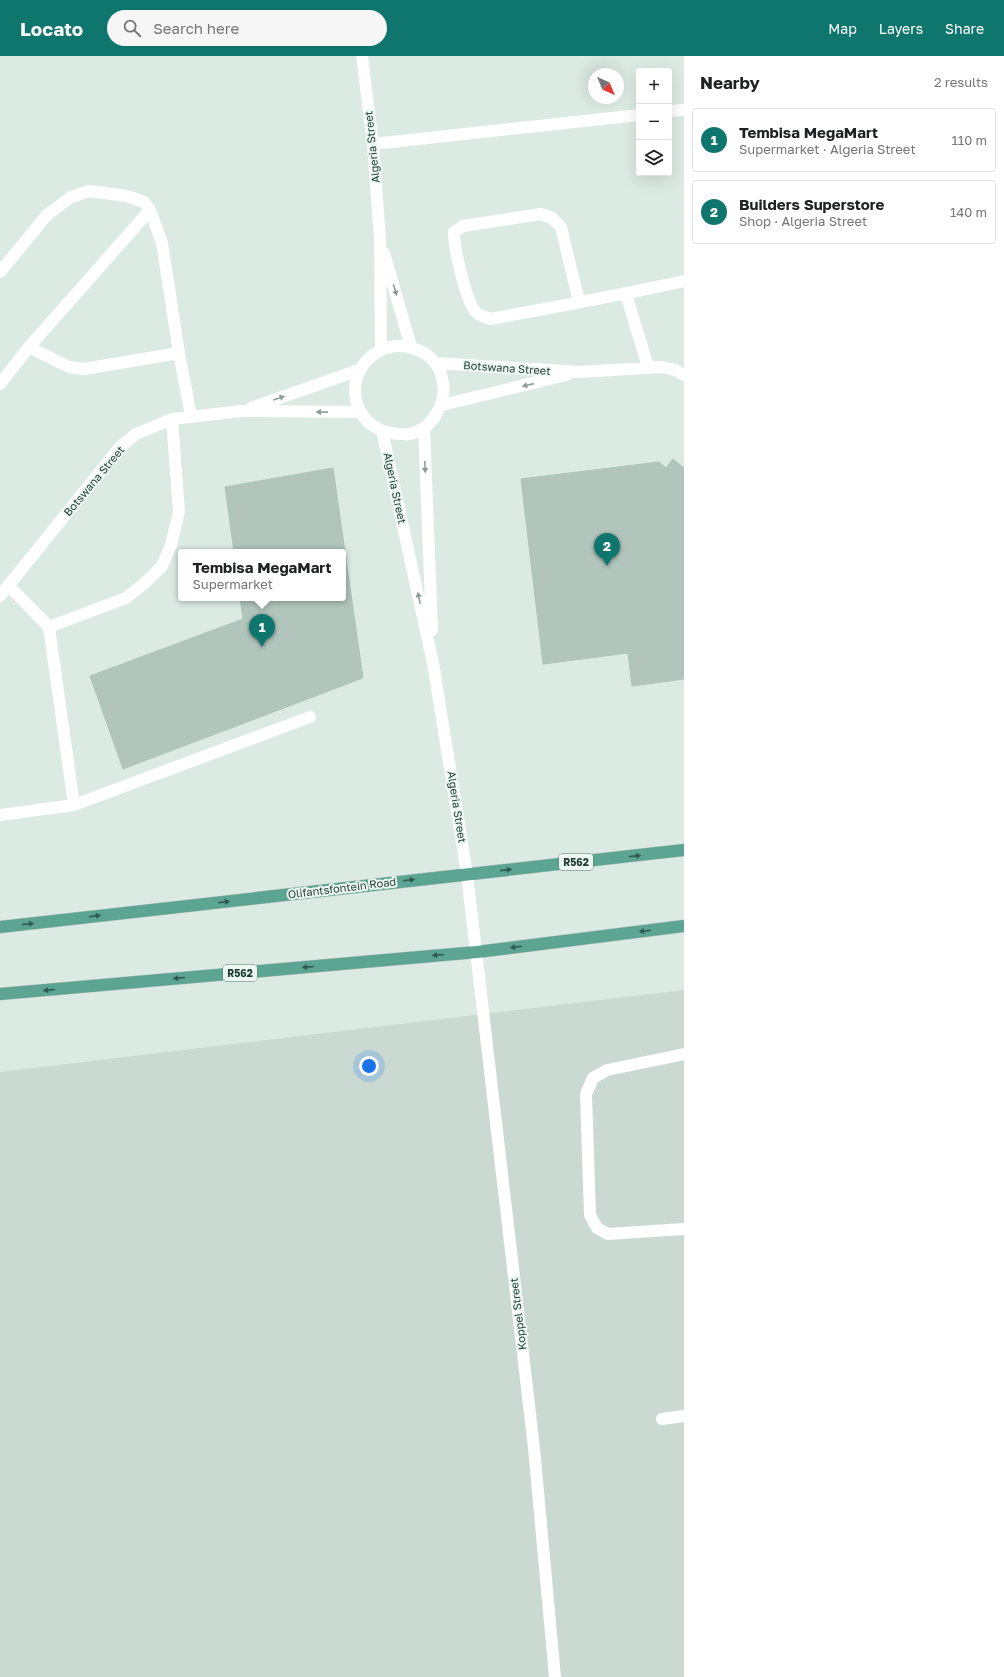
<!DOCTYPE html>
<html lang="en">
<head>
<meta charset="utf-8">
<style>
  :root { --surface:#fff; --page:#f6f6f6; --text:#202124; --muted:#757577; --line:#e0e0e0; --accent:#0f766e }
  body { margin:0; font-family:"Golos Text",sans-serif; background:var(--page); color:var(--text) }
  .controls { position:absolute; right:12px; top:12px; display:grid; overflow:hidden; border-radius:4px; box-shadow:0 4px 16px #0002 }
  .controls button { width:36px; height:36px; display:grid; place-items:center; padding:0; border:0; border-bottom:1px solid var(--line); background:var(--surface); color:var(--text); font:20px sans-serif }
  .compass { position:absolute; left:588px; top:12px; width:36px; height:36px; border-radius:50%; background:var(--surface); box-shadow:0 4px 16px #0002; rotate:136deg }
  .you { position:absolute; left:369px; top:1010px; width:14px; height:14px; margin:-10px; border:3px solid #fff; border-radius:50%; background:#1a73e8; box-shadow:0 0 0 6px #1a73e833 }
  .badge { display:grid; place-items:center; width:26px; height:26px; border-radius:50%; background:var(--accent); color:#fff; font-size:13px; font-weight:700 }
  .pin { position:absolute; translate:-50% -33px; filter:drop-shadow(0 1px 2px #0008) }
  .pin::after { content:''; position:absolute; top:21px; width:14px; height:12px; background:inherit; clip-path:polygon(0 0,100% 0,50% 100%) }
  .popup { position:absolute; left:178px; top:493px; width:168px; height:52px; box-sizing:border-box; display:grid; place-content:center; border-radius:4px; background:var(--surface); filter:drop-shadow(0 1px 3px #0005); font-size:13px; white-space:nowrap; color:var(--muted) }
  .popup b { font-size:15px; color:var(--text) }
  .popup::after { content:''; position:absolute; left:50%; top:100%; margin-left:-8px; border:8px solid transparent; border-top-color:var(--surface) }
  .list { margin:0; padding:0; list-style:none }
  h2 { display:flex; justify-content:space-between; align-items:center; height:52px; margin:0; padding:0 16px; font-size:17px }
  h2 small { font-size:13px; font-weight:400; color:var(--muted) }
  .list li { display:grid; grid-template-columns:26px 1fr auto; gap:12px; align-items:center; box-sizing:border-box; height:64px; margin:0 8px 8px; padding:0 8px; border:1px solid var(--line); border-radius:4px }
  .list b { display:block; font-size:15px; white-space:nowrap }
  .list p { margin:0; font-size:13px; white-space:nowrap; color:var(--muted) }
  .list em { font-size:13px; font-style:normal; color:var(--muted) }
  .icon { flex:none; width:22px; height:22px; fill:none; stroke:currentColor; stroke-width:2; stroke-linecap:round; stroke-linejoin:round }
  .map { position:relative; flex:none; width:684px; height:1621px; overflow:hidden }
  header { display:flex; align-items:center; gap:24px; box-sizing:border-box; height:56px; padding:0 20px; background:var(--accent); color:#fff }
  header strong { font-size:19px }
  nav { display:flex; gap:22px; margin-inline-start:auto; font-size:14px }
  .search { width:280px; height:36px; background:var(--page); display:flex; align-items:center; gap:10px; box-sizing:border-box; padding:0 14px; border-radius:22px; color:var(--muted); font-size:15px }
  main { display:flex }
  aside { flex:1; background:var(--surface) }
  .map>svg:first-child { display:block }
  .built { fill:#cadad3 }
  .building { fill:#b1c5bd; stroke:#aec4bb }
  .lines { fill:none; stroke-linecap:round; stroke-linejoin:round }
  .major-casing { stroke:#bbc4c2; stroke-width:13 }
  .minor { stroke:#fff; stroke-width:12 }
  .major { stroke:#5ba592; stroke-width:12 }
  .oneway { fill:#8e9d99 }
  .oneway2 { fill:#305b50 }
  .labels { text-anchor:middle; stroke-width:4; stroke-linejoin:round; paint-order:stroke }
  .shield { fill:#edf7f2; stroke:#5b736c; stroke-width:1 }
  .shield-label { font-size:10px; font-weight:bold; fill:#1d3b33 }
  .street-label { font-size:11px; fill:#1d3b33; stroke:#edf7f2 }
</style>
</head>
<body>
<header>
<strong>Locato</strong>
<div class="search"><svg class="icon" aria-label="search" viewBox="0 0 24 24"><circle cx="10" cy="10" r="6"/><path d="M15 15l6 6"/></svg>Search here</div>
<nav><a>Map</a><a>Layers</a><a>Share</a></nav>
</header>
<main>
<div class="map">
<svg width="684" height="1621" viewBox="0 0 684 1621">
  <rect width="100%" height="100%" fill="#dceae4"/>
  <path class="built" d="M684 934V1621H0V1016Z"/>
  <path class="building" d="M673 403 684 412V623L632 630 628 597 543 608 521 423 659 406 666 412Z
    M333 412 363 622 123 713 90 620 243 563 240 542H343V496H234L225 431Z"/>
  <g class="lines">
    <g class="major-casing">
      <path id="major" d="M0 871 684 794
        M0 938 477 896 684 870"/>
    </g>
    <path class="minor" d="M362 0 373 88 380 183 381 293
      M669 55 684 54
      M373 88 639 59
      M384 197 411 291
      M0 216 47 159 71 141 89 135 127 140 144 146 150 154 162 187 179 297 191 360
      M626 238 648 311
      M579 246 561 171 552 162 541 158 463 170 454 176C454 191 466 250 478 258 481 260 486 261 490 263 555 251 620 239 684 225
      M29 291 69 311 84 313 179 297
      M436 307 579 316 662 311 675 314 684 319
      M0 328 29 291 150 154
      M442 349 566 319
      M251 352 359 314
      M424 372 432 574
      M382 375C391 377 399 379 409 378 434 373 448 345 442 322 440 310 430 299 420 295 372 273 333 331 369 367 373 370 378 372 382 375L433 607 467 818 534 1392 555 1621
      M8 529 49 571 74 749
      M0 540 120 391 136 378 172 363 242 355 361 356
      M49 571 126 542 145 527 162 510 171 489 179 456 172 363
      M0 759 74 749 310 661
      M684 998 607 1014 593 1022 586 1038 590 1159 597 1172 608 1178 684 1173
      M662 1363 684 1360"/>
    <use href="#major" class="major"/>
  </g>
  <defs><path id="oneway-solid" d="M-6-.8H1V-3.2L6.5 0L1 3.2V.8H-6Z"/></defs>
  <g class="oneway">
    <use href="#oneway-solid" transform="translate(395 234) rotate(74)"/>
    <use href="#oneway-solid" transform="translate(528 329) rotate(167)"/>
    <use href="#oneway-solid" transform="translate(279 342) rotate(-19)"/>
    <use href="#oneway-solid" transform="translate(322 356) rotate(-179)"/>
    <use href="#oneway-solid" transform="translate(425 411) rotate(88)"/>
    <use href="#oneway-solid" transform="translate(419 542) rotate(-102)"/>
  </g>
  <g class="oneway2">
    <use href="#oneway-solid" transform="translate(635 800) rotate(-6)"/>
    <use href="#oneway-solid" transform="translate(506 814) rotate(-6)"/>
    <use href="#oneway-solid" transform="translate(409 824) rotate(-7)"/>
    <use href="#oneway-solid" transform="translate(224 846) rotate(-7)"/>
    <use href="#oneway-solid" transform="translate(95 860) rotate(-7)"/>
    <use href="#oneway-solid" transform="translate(28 868) rotate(-6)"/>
    <use href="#oneway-solid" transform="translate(645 875) rotate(173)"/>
    <use href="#oneway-solid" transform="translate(516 891) rotate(173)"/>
    <use href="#oneway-solid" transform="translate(438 899) rotate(175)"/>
    <use href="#oneway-solid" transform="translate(308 911) rotate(175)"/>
    <use href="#oneway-solid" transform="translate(179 922) rotate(175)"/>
    <use href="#oneway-solid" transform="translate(49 934) rotate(175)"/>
  </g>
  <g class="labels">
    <g class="shield">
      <rect x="559" y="798" width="34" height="16" rx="3"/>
      <rect x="223" y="909" width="34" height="16" rx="3"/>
    </g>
    <g class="shield-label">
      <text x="576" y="810">R562</text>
      <text x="240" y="921">R562</text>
    </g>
    <g class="street-label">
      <text transform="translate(372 91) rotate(-96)" y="4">Algeria Street</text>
      <text transform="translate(507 312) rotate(4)" y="4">Botswana Street</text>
      <text transform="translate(94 425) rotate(-50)" y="4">Botswana Street</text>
      <text transform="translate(395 432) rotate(78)" y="4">Algeria Street</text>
      <text transform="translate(457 751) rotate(81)" y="4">Algeria Street</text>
      <text transform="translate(342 832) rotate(-7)" y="4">Olifantsfontein Road</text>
      <text transform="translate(518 1258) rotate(-97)" y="4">Koppel Street</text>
    </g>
  </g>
</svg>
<div class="controls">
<button>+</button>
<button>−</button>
<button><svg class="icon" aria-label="layers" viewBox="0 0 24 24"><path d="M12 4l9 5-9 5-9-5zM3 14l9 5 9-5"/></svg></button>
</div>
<svg class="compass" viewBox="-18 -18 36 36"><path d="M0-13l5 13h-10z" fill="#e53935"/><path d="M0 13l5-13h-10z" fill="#757577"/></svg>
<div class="you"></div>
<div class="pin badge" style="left:262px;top:591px">1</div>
<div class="popup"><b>Tembisa MegaMart</b>Supermarket</div>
<div class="pin badge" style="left:607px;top:510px">2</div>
</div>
<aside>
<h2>Nearby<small>2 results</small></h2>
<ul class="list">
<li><span class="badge">1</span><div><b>Tembisa MegaMart</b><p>Supermarket · Algeria Street</p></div><em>110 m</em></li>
<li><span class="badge">2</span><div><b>Builders Superstore</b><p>Shop · Algeria Street</p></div><em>140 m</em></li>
</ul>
</aside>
</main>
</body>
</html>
